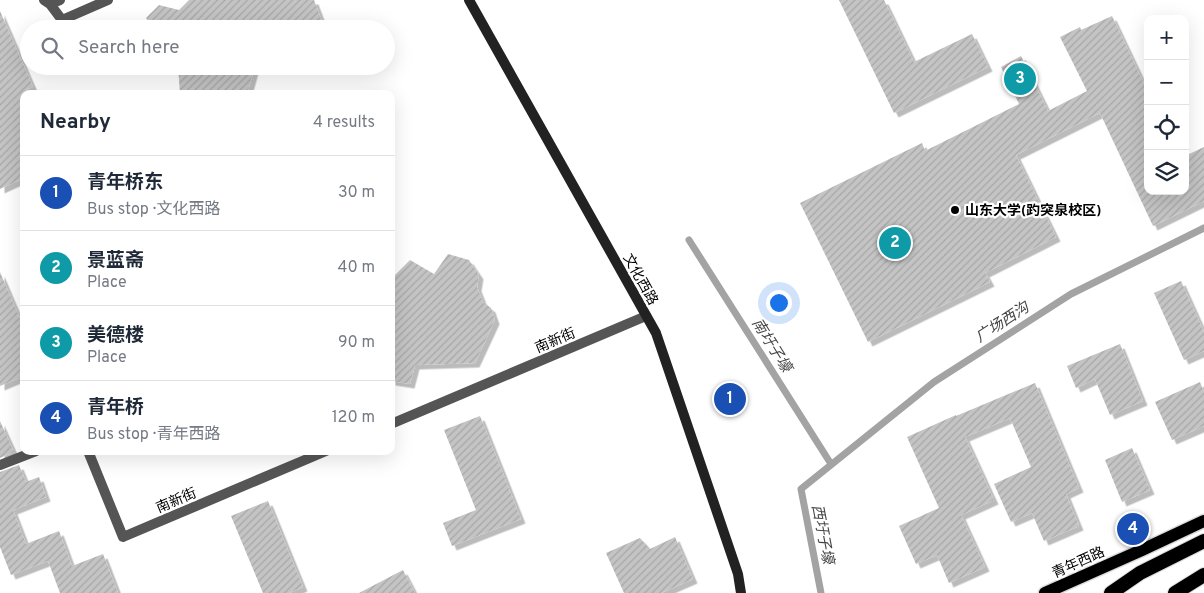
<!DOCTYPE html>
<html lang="en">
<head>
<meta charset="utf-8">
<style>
  :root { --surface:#fff; --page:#f6f6f7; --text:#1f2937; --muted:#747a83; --line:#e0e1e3; --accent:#111827 }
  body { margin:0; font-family:Overpass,"Noto Sans SC",sans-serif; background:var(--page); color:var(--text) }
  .controls { position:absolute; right:15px; top:15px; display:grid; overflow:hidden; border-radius:10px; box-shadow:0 5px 20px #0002 }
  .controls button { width:45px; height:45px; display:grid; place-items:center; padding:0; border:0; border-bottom:1px solid var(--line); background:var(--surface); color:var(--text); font:25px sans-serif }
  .you { position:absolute; left:778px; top:302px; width:18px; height:18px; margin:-12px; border:4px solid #fff; border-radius:50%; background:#1a73e8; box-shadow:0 0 0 8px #1a73e833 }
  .badge { display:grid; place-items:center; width:32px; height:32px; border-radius:50%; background:var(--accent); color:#fff; font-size:16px; font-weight:700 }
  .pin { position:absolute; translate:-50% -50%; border:2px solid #fff; box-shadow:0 1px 5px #0006 }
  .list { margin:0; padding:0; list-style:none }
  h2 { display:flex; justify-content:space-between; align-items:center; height:65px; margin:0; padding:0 20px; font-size:21px }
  h2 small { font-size:16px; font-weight:400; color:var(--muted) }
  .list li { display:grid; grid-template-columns:32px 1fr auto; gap:15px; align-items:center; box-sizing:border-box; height:75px; padding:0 20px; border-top:1px solid var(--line) }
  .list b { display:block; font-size:19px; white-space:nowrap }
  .list p { margin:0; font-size:16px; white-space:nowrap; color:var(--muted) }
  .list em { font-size:16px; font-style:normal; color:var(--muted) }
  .icon { flex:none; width:28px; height:28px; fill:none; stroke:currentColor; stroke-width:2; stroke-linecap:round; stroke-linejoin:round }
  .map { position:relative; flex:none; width:1204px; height:593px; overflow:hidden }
  .search { position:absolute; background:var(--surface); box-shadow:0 5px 20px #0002; left:20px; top:20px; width:375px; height:55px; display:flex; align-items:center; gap:12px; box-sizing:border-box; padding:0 18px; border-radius:28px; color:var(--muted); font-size:19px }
  .panel { position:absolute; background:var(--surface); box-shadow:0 5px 20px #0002; left:20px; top:90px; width:375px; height:365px; border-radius:10px }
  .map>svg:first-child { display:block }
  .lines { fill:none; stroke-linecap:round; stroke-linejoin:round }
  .stream { stroke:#a3a3a3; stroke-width:7 }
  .building { fill:url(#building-hatch); filter:url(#shadow) }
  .primary-casing { stroke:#dbdbdb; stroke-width:15 }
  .trunk-casing { stroke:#dbdbdb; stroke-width:16 }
  .minor { stroke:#555; stroke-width:10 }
  .tertiary { stroke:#555; stroke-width:10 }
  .secondary { stroke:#222; stroke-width:10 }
  .primary { stroke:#000; stroke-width:12 }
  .trunk { stroke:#000; stroke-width:14 }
  .poi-dot { fill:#000; stroke:#fff; stroke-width:2 }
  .labels { text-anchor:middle; stroke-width:4.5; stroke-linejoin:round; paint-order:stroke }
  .poi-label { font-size:14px; font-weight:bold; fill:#000; stroke:#fff; text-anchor:start }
  .street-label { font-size:14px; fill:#000; stroke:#fff }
  .water-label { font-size:15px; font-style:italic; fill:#444; stroke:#fff }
</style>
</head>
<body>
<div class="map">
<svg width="1204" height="593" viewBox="0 0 1204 593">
  <defs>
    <pattern id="building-hatch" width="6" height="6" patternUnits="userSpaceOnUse" patternTransform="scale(1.25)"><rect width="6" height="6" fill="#c4c4c4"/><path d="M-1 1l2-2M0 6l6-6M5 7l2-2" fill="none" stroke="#a7a7a7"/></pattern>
    <filter id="shadow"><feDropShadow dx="4.5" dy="4.5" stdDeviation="0" flood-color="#0004"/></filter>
  </defs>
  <rect width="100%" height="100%" fill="#fff"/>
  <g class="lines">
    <path class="stream" d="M689 240 831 464
      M821 593 801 489 934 382 1071 294 1204 228"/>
  </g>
  <path class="building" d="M189 0H314L325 29H154L146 18 159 5 179 10Z
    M839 0H884L914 62 972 34 988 67 894 113Z
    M0 11 33 87 27 89 29 94H24V178L0 189Z
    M1112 16 1148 92V191H1185V156L1204 147V201L1153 226 1100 113 1016 155 1056 237 985 273 990 282 868 342 800 203 922 143 925 151 1019 104 1001 67 1021 56 1048 111 1087 91 1060 37 1080 27 1081 30Z
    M178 66H255L247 94H234L217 91 216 94H180Z
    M448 254 469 260 479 275 477 287 483 302 491 308 495 320 475 363 415 365 410 384 391 381V279L410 260 434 274Z
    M0 272 24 328V376L0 386Z
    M1181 281 1204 332V351L1184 360 1154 293Z
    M1120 344 1143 401 1110 415 1095 379 1076 388 1067 366Z
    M1200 382 1204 392V426L1172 440 1155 402Z
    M1035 383 1079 488 1066 494 1079 526 1044 541 1032 513 1011 522 994 484 1031 467 1010 418 965 437 994 500 961 515 985 567 949 583 937 555 916 564 899 526 939 508 907 437 956 415V416Z
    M480 416 521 519 452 546 443 523 476 510 444 430Z
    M0 421 14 452 0 458Z
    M1132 448 1150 490 1122 502 1105 460Z
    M19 465 26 482 39 477 46 497 13 510 26 544 59 531 72 566 103 554 118 593H60L48 561 11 575 0 547V472Z
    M268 501 303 587 289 593H263L231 516Z
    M675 537 693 579 661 593H624L606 553 640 538 650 549Z
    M403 570 415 593H359Z"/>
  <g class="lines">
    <g class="primary-casing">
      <path id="primary" d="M1045 593 1142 550 1204 521"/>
    </g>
    <g class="trunk-casing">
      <path id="trunk" d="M1111 593 1140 573 1204 541
        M1175 593 1204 575"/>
    </g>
    <path class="minor" d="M44 0 50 4 62 20 108 0
      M50 4 60 0"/>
    <path class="tertiary" d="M391 424 646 316
      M88 451 123 537 326 451
      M0 465 36 451"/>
    <path class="secondary" d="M469 0 656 333 738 574 741 593"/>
    <use href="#primary" class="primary"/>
    <use href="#trunk" class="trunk"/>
  </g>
  <circle class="poi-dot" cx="955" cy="210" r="5"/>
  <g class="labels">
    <g class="poi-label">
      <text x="965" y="215">山东大学(趵突泉校区)</text>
    </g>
    <g class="street-label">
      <text transform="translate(641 279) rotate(61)" y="5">文化西路</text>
      <text transform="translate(555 340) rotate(-23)" y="5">南新街</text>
      <text transform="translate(176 500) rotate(-23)" y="5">南新街</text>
      <text transform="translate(1078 562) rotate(-24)" y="5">青年西路</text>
    </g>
    <g class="water-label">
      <text transform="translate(1002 322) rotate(-33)" y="5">广场西沟</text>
      <text transform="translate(772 345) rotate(58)" y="5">南圩子壕</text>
      <text transform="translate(823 534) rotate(79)" y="5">西圩子壕</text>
    </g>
  </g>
</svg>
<div class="controls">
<button>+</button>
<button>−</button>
<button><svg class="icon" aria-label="locate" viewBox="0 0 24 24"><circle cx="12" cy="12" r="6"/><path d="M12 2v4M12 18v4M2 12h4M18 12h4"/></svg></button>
<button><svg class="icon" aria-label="layers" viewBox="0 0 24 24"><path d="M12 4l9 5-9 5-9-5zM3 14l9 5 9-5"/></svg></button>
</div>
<div class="you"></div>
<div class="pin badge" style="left:730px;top:399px;background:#1a4fb4">1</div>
<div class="pin badge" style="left:895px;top:243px;background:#0f9aa8">2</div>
<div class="pin badge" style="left:1020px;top:79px;background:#0f9aa8">3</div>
<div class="pin badge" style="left:1133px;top:529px;background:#1a4fb4">4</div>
<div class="search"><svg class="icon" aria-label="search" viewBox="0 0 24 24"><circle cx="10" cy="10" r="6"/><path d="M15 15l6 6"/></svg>Search here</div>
<section class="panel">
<h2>Nearby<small>4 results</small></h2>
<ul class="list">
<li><span class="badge" style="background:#1a4fb4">1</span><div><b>青年桥东</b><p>Bus stop · 文化西路</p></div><em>30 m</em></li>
<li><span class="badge" style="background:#0f9aa8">2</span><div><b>景蓝斋</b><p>Place</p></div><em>40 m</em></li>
<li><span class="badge" style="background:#0f9aa8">3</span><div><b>美德楼</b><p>Place</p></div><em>90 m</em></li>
<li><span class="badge" style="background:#1a4fb4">4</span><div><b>青年桥</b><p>Bus stop · 青年西路</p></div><em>120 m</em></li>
</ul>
</section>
</div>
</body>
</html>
